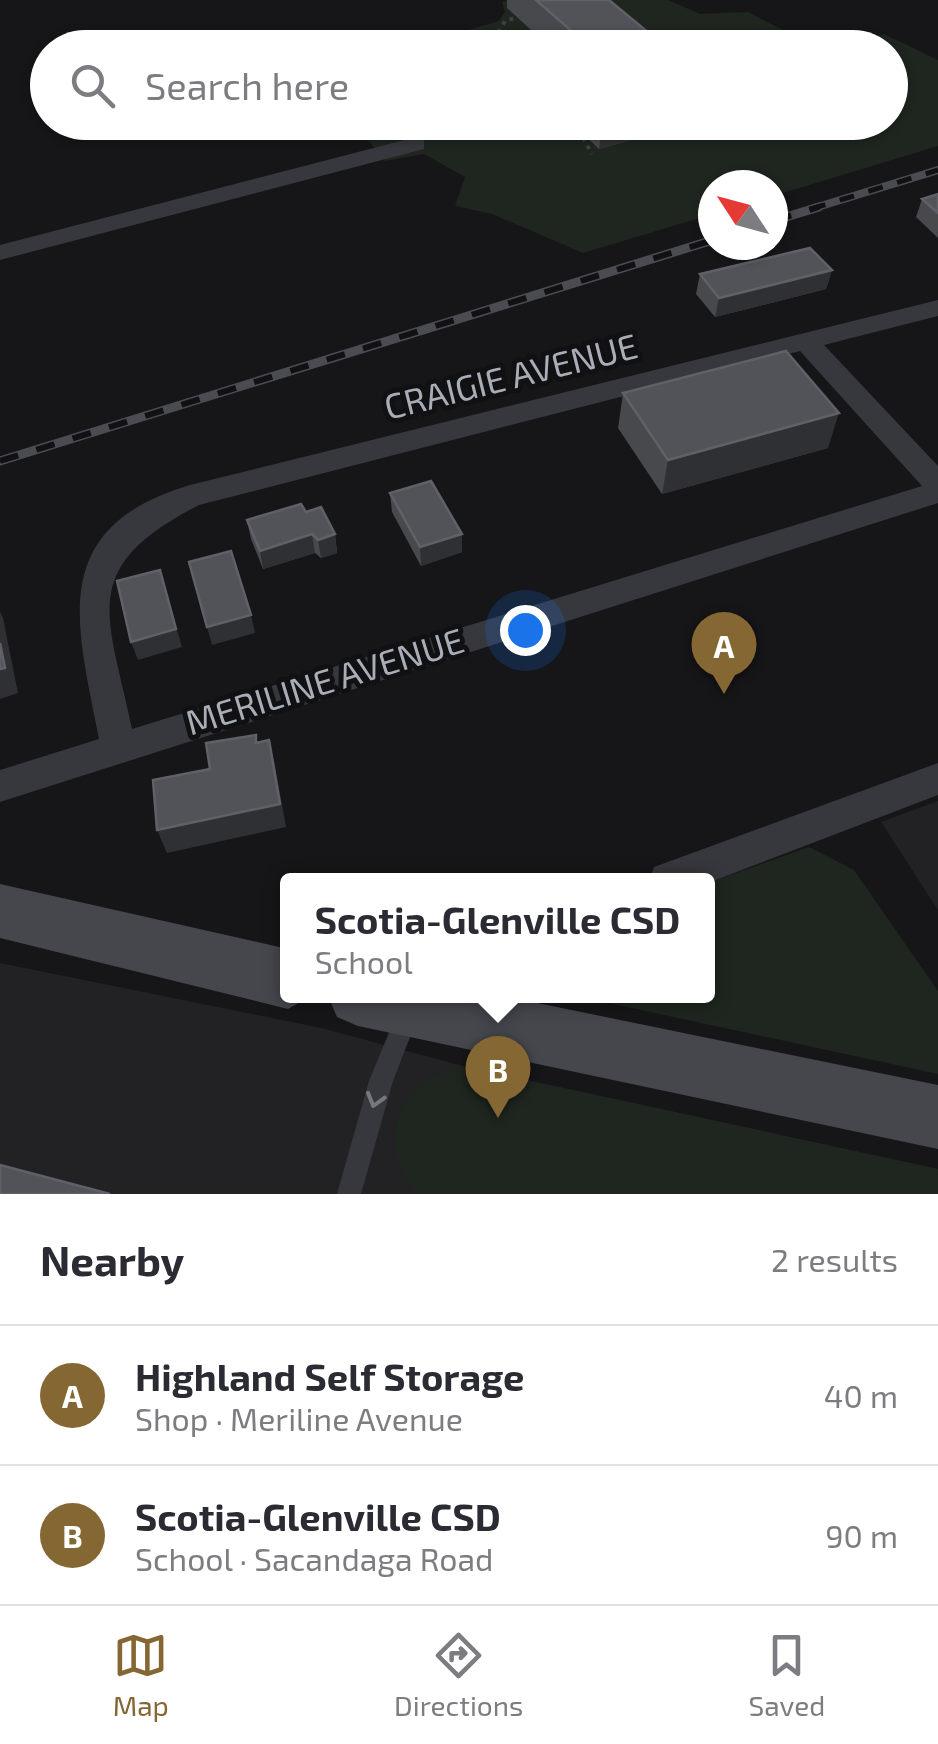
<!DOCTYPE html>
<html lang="en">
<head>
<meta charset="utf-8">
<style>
  :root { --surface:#fff; --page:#f7f7f7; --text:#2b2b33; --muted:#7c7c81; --line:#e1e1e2; --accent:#856733 }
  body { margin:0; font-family:"Exo 2",sans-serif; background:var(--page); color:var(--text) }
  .compass { position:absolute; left:698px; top:170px; width:90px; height:90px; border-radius:50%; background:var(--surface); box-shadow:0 2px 8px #0004; rotate:306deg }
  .you { position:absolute; left:525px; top:630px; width:35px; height:35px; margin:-25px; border:8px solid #fff; border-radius:50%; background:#1a73e8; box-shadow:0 0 0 15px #1a73e833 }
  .badge { display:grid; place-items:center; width:65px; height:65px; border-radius:50%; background:var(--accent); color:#fff; font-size:32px; font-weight:700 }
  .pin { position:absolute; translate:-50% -82px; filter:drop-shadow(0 2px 5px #0008) }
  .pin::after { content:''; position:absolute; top:52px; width:35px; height:30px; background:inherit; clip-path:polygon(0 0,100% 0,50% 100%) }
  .popup { position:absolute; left:280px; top:873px; width:435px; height:130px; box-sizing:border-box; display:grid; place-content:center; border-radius:10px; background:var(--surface); filter:drop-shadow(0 2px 8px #0005); font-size:32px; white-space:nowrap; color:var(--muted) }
  .popup b { font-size:38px; color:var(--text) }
  .popup::after { content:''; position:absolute; left:50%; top:100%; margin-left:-20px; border:20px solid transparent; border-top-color:var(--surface) }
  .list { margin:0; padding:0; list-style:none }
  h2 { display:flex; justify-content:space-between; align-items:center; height:130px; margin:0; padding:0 40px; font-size:42px }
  h2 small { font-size:32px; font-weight:400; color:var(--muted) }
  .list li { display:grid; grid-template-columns:65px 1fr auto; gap:30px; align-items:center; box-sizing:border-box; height:140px; padding:0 40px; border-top:2px solid var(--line) }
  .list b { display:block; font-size:38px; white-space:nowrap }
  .list p { margin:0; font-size:32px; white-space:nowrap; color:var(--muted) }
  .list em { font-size:32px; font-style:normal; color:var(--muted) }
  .icon { flex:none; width:55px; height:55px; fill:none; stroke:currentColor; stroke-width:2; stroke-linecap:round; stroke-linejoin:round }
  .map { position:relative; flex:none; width:938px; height:1194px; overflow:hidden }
  .search { position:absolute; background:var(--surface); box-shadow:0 2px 8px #0004; left:30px; right:30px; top:30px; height:110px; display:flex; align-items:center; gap:25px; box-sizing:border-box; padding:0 35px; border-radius:55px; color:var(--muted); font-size:38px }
  .sheet { height:410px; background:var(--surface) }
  nav { display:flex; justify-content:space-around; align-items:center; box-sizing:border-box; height:140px; border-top:2px solid var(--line); background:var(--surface); font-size:28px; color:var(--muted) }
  nav a { display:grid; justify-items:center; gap:5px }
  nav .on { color:var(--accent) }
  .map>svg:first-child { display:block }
  .built { fill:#222225 }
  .green { fill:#1e261f }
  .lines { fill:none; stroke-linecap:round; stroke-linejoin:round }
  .path { stroke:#3d3f44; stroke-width:4; stroke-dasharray:4 5; stroke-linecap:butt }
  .service { fill:#37383d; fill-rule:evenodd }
  .minor { fill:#37383d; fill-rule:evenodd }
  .secondary { fill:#45474d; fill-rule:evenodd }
  .rail-far1-casing { stroke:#4a4c52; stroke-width:8 }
  .rail-casing { stroke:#4a4c52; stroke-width:9 }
  .rail-far1 { stroke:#111113; stroke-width:5; stroke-dasharray:15; stroke-linecap:butt }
  .rail { stroke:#111113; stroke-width:6; stroke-dasharray:19; stroke-linecap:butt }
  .wall { fill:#47494d }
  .shaded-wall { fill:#2f3033 }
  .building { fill:#525359; stroke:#5f6168; stroke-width:2.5 }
  .oneway { stroke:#757881 }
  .labels { text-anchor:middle; stroke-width:10; stroke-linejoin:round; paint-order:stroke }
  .street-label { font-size:35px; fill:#a8adb8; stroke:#111113 }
</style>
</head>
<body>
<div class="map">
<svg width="938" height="1194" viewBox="0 0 938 1194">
  <rect width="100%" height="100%" fill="#161618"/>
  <path class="built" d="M938 801V910L881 822Z
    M0 963 321 1028 467 1067 938 1169V1194H0Z"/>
  <path class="green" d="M507 0H668L700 14 748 12 792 35 817 36 834 46 884 34 938 60V146L773 196V185H713V214L583 253 492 214 455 206 465 177 424 154 385 161 354 123 890 122V48L410 47 499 21 505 12 502 2Z
    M809 847 854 870 938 991V1074L576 996H708V883Z
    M467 1067 938 1169V1194H416C374 1141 399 1075 467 1067Z"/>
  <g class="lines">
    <path class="path" d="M489 48 505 21 518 17
      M551 122 582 136 592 154"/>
    <path class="service" d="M408 1003 416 1006 419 1014 393 1081 361 1194H337L369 1081 400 1006Z"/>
    <path class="minor" d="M416 137 424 139V149L0 260V245Z
      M938 300V316L824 345 938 466V503L0 802V770L99 739C77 625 45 528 190 485ZM800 351 922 486 132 729C108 613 76 568 199 505Z
      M938 763V795L708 883 649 880 654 867Z"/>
    <path class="secondary" d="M0 884 288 949V996H311L288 1009 0 938Z
      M328 996H503L938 1085V1149L358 1026 337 1017Z"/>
    <g class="rail-far1-casing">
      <path id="rail-far1" d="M811 209 938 170"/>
    </g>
    <g class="rail-casing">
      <path id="rail" d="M773 221 819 207
        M0 461 713 240"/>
    </g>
    <use href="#rail-far1" class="rail-far1"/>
    <use href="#rail" class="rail"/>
  </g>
  <path class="wall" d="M507 0H609L667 48H551L507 8Z
    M571 122H696L599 149Z
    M938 194V238L916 217 922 199Z
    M832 270 826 289 715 317 696 294 700 274Z
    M623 393 828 448 662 494 618 428Z
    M390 493 462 552 421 566 392 512Z
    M306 512 335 534 337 553 321 558 315 553 263 569 251 539 247 520Z"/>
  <path class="shaded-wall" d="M602 122H696L599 149Z
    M832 270 826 289 715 317 719 298Z
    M839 413 828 448 662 494 668 460Z
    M312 534 315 553 263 569 260 551Z
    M335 534 337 553 321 558 318 540Z
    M462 534V552L421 566 420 547Z
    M160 570 182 647 138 660 131 642Z
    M0 612 3 618 18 693 0 699Z
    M251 615 255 633 212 645 207 627Z
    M269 740 275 765 286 827 167 853 157 830Z"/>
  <path class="building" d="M536 0H609L667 48H591Z
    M938 194V213L922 199Z
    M810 248 832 270 719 298 700 274Z
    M786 351 839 413 668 460 623 393Z
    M431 481 462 534 420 547 390 493Z
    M301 504 306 512 321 507 335 534 318 540 312 534 260 551 247 520Z
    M231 551 251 615 207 627 189 562Z
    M160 570 176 629 131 642 117 581Z
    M0 643 5 668 0 669Z
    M256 735V743L269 740 280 804 157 830 153 780 210 769 206 743Z
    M0 1165 110 1194H0Z"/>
  <defs><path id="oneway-chevron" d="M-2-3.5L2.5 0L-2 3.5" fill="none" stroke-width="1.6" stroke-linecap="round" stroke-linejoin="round" transform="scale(2.5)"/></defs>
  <use class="oneway" href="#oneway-chevron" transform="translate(375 1100) rotate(106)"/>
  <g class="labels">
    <g class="street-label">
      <text transform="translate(511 377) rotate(-14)" y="12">CRAIGIE AVENUE</text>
      <text transform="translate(325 682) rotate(-17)" y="12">MERILINE AVENUE</text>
    </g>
  </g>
</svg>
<svg class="compass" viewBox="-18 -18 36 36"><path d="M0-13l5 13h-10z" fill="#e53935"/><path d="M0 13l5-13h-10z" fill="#7c7c81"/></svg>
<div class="you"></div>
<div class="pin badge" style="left:724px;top:694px">A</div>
<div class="pin badge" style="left:498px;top:1118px">B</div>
<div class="popup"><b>Scotia-Glenville CSD</b>School</div>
<div class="search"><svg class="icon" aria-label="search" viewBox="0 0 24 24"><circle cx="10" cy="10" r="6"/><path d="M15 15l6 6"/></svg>Search here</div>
</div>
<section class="sheet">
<h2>Nearby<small>2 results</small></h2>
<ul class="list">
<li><span class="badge">A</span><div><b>Highland Self Storage</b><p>Shop · Meriline Avenue</p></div><em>40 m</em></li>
<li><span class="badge">B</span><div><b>Scotia-Glenville CSD</b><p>School · Sacandaga Road</p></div><em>90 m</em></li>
</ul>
</section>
<nav>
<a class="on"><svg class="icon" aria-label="map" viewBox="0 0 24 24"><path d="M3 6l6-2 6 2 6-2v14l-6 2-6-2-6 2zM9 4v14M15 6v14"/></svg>Map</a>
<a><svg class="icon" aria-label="directions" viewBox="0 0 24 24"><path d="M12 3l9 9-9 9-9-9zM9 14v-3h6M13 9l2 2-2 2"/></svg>Directions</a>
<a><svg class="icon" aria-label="saved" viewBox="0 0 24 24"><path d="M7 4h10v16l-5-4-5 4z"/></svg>Saved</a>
</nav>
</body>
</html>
